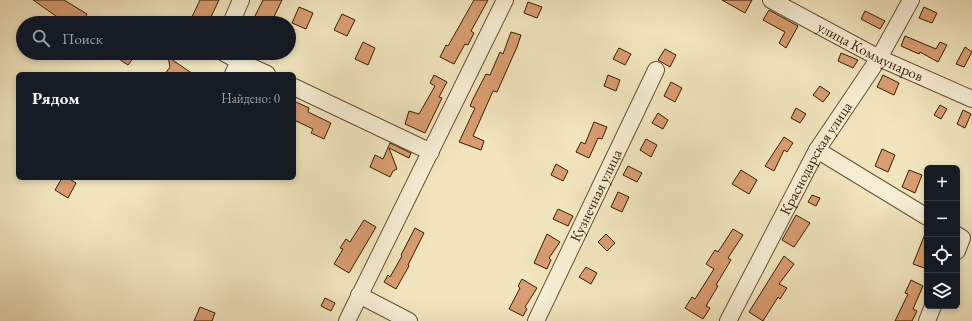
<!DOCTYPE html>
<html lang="ru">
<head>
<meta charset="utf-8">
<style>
  :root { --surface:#171b24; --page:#20242c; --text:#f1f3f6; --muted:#9ea1a6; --line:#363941 }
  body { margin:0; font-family:"EB Garamond",serif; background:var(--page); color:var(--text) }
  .controls { position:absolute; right:12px; bottom:12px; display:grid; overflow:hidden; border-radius:6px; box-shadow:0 2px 6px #0003 }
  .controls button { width:36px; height:36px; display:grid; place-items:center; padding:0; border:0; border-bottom:1px solid var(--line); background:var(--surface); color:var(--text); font:20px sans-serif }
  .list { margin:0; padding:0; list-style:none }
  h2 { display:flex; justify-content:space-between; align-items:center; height:52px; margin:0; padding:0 16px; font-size:17px }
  h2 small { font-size:13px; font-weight:400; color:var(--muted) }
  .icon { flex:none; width:22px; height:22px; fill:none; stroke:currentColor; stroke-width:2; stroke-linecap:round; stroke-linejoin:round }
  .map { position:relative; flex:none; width:972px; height:321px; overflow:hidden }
  .search { position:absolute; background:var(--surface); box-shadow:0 2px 6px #0003; left:16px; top:16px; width:280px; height:44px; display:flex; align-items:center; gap:10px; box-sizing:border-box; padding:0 14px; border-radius:22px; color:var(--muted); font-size:15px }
  .panel { position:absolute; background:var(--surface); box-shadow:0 2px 6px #0003; left:16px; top:72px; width:280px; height:108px; border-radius:6px }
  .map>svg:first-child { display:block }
  .building { fill:#d99d71; stroke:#361e00 }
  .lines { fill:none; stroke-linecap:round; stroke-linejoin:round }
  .minor-casing { stroke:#655030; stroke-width:18 }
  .minor { stroke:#f6eed5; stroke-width:16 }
  .labels { text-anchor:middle; stroke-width:4; stroke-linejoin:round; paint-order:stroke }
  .street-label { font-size:15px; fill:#361e00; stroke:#f6eed5 }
</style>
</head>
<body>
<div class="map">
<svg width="972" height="321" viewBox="0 0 972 321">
  <rect width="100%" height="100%" fill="#f1e5be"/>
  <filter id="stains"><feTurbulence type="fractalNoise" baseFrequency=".005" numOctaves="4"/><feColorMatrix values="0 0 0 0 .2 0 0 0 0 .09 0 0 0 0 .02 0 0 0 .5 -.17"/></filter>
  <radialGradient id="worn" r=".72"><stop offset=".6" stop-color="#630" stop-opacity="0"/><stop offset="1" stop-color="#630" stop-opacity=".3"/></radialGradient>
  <path class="building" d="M33 0H64L87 14 81 23H66Z
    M200 0H219L208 23H189Z
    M263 0H282L271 23H260L253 20Z
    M474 0H488L471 31 474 33 468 45 465 44 454 64 440 57 446 45 448 46Z
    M722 0H752L745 13Z
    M528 2 542 7 537 18 524 13Z
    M299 7 313 13 306 29 292 23Z
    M924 7 937 13 932 23 919 18Z
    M769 10 798 26 786 48 779 43 785 32 763 20Z
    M865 11 885 21 880 29 861 19Z
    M342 14 355 20 347 36 334 30Z
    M511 32 521 35 517 47 497 92 493 91 473 136 484 141 481 150 459 142 475 108 470 106 473 99 486 74 490 75 500 52 503 54Z
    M905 36 936 49 940 42 947 45 938 62 920 52 919 54 901 46Z
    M363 42 375 48 368 65 355 59Z
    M965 47 972 52 964 67 956 64Z
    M619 48 631 54 625 65 613 59Z
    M665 49 676 55 670 67 658 60Z
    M110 53H137L128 65Z
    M841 53 858 60 853 68 838 61Z
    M168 57 193 74H165L170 67Z
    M434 75 447 82 439 97 442 98 425 133 405 124 409 111 419 114 435 86 430 83Z
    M608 75 620 80 616 91 604 86Z
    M883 75 899 83 894 95 877 87Z
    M671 82 682 88 675 102 664 96Z
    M820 86 830 93 823 102 813 95Z
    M294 101 309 108 308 112 331 123 324 139 311 133 313 129 294 120Z
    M940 105 947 109 941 119 934 115Z
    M796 108 806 114 800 123 791 118Z
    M963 110 971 114 965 128 957 124Z
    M658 113 668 120 663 129 652 123Z
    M594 122 607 127 602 139 598 138 589 158 576 152 581 142 585 144Z
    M784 137 793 143 787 152 784 150 774 171 765 166Z
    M646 139 657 145 651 157 640 150Z
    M390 143 411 153 409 158 389 148 397 169 393 171 390 177 370 167 375 155 383 159Z
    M882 149 895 155 888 172 875 166Z
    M556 164 568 171 563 181 551 175Z
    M628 166 642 173 637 182 623 175Z
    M741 170 757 180 749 194 732 184Z
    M909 170 922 175 915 193 902 187Z
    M62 178H68L76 183 68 198 55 190Z
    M618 192 629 197 622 212 611 207Z
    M812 195 820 198 816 206 808 202Z
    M558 209 573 216 568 226 553 219Z
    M796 215 810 223 794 247 782 240Z
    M364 220 376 227 349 273 334 264 343 249 340 248 346 239 350 242Z
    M415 228 424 233 408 265 409 266 396 289 384 282 388 275 390 277 402 256 401 255Z
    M733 229 743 235 728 258 731 260 716 285 718 286 706 306 710 308 703 319 685 308 692 297 695 299 714 269 706 264 715 250 718 252Z
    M927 229V269L913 264Z
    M547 234 560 242 549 258 551 260 547 269 534 263Z
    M606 234 615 243 607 251 598 242Z
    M784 256 794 264 779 284 787 288 780 299 778 297 763 321 749 312Z
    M586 267 597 273 591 284 579 277Z
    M522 279 537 288 525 307 527 309 523 316 509 309 520 288 518 286Z
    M911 280 923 286 913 309 917 311 912 321H895L908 294 905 293Z
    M325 298 335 303 331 311 321 306Z
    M200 307 215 313 212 321H194Z"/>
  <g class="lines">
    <g class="minor-casing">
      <g id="minor">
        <path id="s1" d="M771 0 879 58 972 99"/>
        <path d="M231 23 241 0"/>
        <path d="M224 53 239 61 233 74"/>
        <path d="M239 61 267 74"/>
        <path d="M294 87 431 152"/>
        <path d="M817 150 927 217"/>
        <path d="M957 235 962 238 957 251"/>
        <path d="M359 295 409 321"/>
        <path d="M347 321 505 0"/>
        <path id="s2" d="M536 321 656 70"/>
        <path id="s3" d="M728 321 817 150 879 58 911 0"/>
        <path d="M927 321 933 306"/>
      </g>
    </g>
    <use href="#minor" class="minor"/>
  </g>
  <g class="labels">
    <g class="street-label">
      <text dy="5" stroke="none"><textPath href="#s1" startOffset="112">улица Коммунаров</textPath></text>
      <text dy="5" stroke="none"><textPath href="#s3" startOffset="185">Краснодарская улица</textPath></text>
      <text dy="5" stroke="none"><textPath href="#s2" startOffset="139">Кузнечная улица</textPath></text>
    </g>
  </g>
  <rect width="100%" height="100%" filter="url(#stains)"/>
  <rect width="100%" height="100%" fill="url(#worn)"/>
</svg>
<div class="controls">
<button>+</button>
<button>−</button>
<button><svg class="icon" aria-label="locate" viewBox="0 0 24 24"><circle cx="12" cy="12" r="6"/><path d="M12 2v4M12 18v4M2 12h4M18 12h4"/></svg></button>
<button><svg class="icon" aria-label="layers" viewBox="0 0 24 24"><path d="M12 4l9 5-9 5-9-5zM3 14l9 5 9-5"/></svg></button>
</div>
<div class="search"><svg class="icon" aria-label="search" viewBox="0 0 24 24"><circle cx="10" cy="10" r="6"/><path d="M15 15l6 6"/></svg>Поиск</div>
<section class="panel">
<h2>Рядом<small>Найдено: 0</small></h2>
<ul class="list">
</ul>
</section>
</div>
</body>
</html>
